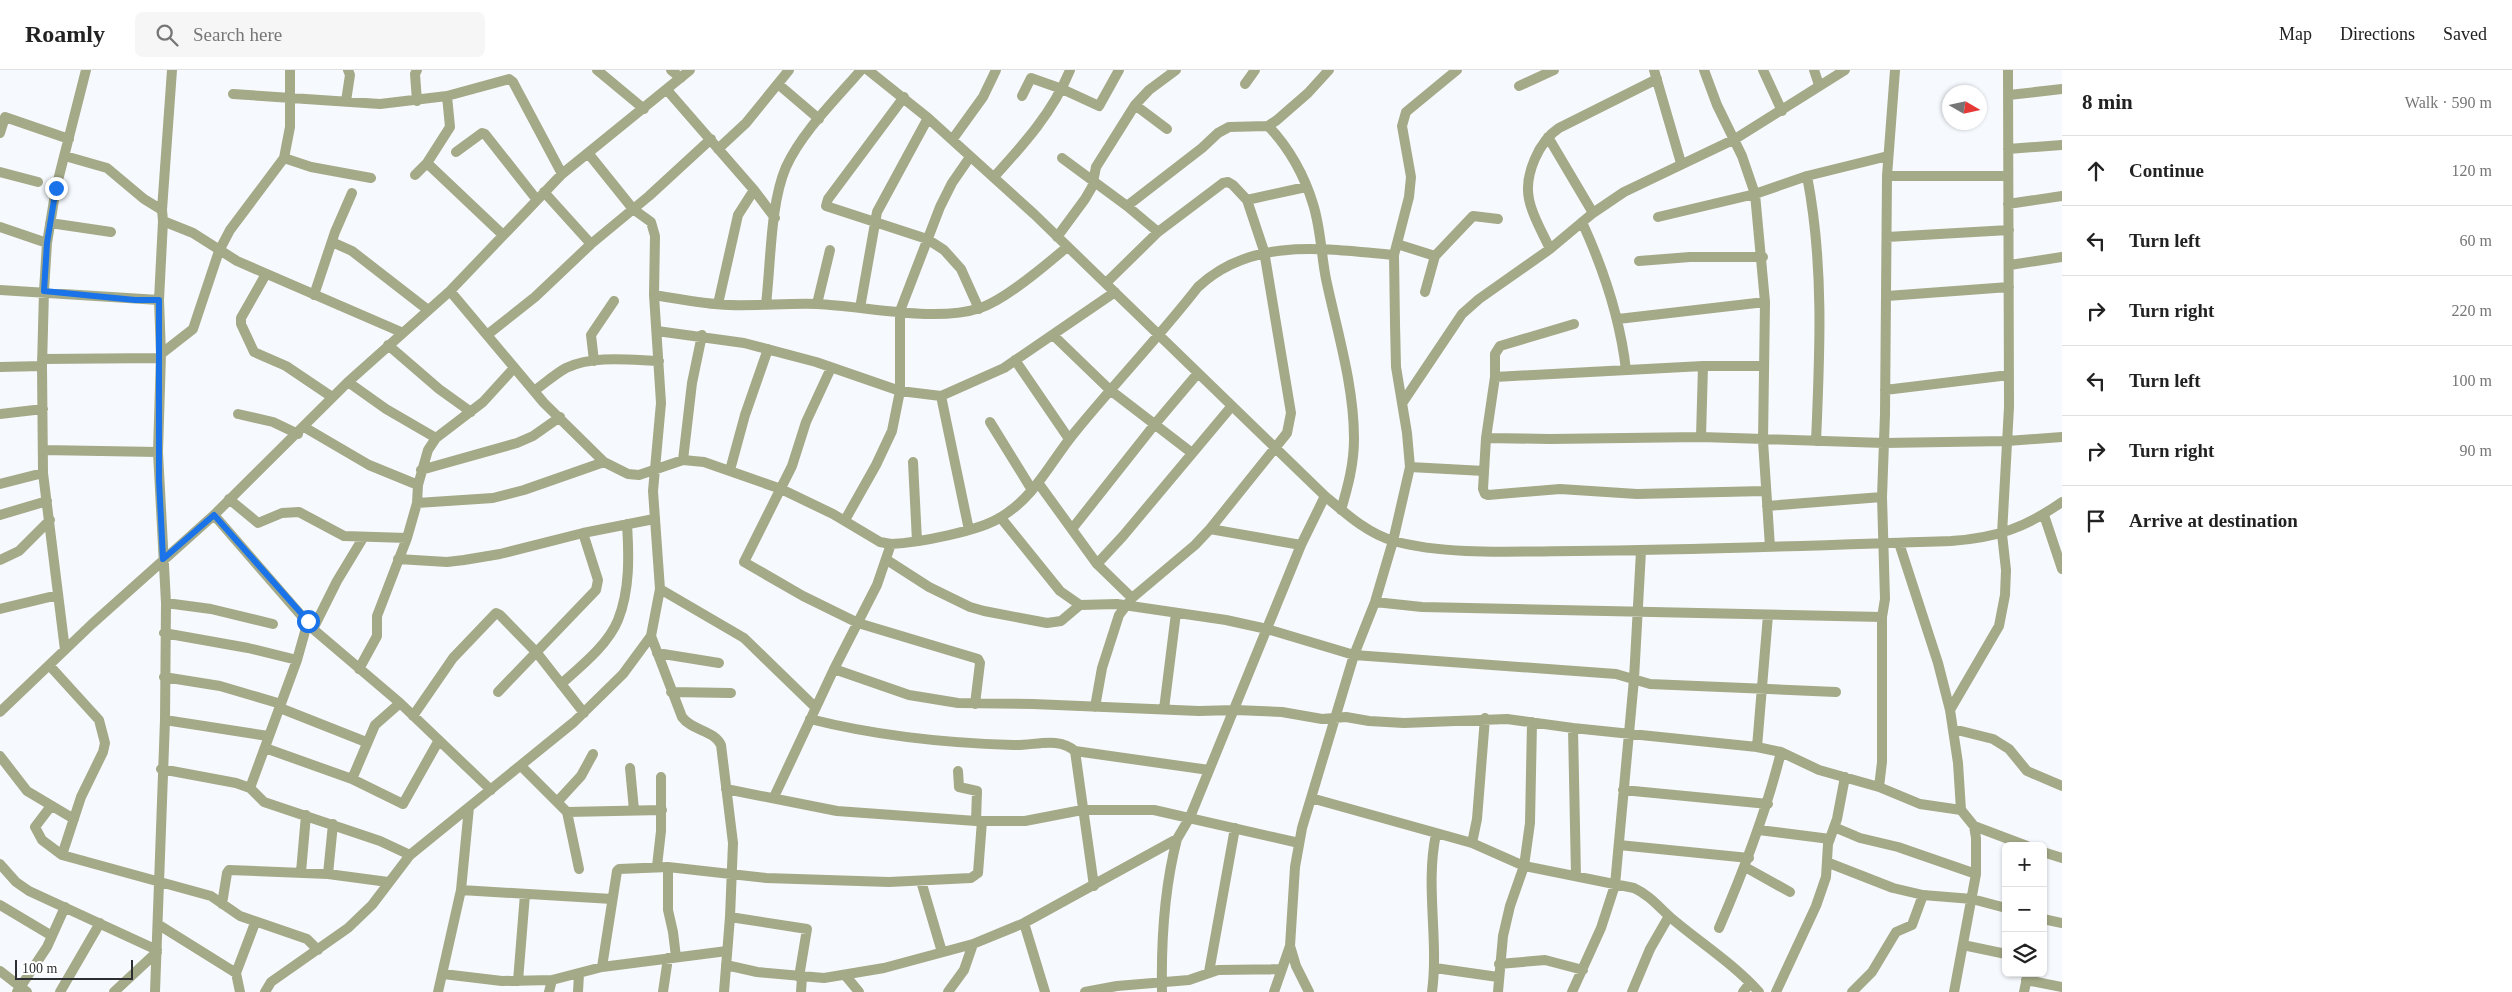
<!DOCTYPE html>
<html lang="en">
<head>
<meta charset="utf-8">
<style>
  :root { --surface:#fff; --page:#f6f6f6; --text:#222; --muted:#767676; --line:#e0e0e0 }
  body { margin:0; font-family:"Times New Roman",serif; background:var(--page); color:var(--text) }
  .controls { position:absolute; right:15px; bottom:15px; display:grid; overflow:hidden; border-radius:8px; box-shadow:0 1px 4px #0004 }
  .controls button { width:45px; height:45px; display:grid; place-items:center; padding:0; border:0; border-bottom:1px solid var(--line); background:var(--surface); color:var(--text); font:25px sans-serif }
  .compass { position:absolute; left:1942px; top:15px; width:45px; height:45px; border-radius:50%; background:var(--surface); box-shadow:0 1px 4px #0004; rotate:99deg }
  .scale { position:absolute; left:15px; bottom:12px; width:118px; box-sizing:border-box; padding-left:5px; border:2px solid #2c2e31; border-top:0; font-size:14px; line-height:18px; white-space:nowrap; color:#2c2e31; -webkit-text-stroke:4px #fff; paint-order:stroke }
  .stop { position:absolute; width:15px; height:15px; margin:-11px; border:4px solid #1a73e8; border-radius:50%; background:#fff }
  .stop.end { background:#1a73e8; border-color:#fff; box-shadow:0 1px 5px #0008 }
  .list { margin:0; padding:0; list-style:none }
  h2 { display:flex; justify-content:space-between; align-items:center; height:65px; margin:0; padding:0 20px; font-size:21px }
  h2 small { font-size:16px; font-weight:400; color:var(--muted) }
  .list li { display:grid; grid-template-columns:32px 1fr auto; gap:15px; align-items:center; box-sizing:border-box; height:70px; padding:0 20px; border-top:1px solid var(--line) }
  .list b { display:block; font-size:19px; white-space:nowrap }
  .list em { font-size:16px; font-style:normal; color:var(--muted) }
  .icon { flex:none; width:28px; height:28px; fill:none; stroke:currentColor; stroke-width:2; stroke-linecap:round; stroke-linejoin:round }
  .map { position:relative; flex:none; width:2062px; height:922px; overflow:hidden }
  header { display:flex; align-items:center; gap:30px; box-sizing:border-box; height:70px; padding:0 25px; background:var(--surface); border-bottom:1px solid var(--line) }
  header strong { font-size:24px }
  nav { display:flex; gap:28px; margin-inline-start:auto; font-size:18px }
  .search { width:350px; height:45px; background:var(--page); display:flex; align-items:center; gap:12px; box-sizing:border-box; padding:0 18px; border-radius:8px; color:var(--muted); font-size:19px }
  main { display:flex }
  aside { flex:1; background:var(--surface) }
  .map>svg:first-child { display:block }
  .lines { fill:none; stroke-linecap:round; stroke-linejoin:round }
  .minor { stroke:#a4a988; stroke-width:10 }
  .route { stroke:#1a73e8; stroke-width:6 }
</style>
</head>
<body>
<header>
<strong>Roamly</strong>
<div class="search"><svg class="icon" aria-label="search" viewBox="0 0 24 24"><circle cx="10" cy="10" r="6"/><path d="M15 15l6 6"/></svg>Search here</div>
<nav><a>Map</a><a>Directions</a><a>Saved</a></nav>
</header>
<main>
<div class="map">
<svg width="2062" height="922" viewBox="0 0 2062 922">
  <rect width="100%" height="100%" fill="#f6fafe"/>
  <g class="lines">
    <path class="minor" d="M597 0 644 39
      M671 0 681 8
      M868 0 928 48 1034 144 1325 426C1345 443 1368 464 1394 471 1448 486 1520 481 1576 481 1701 480 1826 475 1951 471 1996 468 2025 458 2062 432
      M1654 0 1681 93
      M1704 0 1717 35 1742 86 1755 124 1765 232 1763 371 1770 477
      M1763 0 1782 41
      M1814 0 1819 15
      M778 14 819 49
      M1245 14 1255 0
      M1519 16 1554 0
      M667 20 754 120 775 148
      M233 24 380 34 447 26 509 9 513 12 562 104
      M2009 25 2062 19
      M1022 26 1031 8 1062 19 1099 36 1119 0
      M904 27 828 129 826 136 927 169 944 180 961 199 979 239
      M346 31 350 5 348 0
      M417 31 415 4 417 0
      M1135 35 1167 59
      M1268 56C1289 77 1305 107 1313 134 1321 159 1321 184 1326 209 1337 261 1354 315 1354 369 1354 394 1348 416 1341 440
      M0 63 5 47 69 69
      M1548 67 1593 143
      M952 70 983 27 996 0
      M718 79 746 53 789 0
      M2008 79 2062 75
      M456 82 482 63 485 64 537 130
      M65 86 107 98 144 129 162 140
      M284 88 311 97 371 108
      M1062 88 1127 136 1158 162
      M427 93 503 165
      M0 102 38 112
      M415 105 427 93 450 57 447 26
      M1807 106C1824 193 1820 282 1816 371
      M1887 106H2008
      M994 107C1024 74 1053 42 1070 0
      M544 122 591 174
      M1247 130 1306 117
      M2008 134 2062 126
      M1127 136 1202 78 1218 63 1229 57 1268 56 1277 50 1308 23 1329 0
      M1658 147 1755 124 1807 106 1888 86
      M163 151 193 163 237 191 401 262
      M1582 152C1604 200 1620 248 1626 300
      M50 153 111 162
      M0 157 47 173
      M1057 167 1085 129 1092 117 1096 97 1135 35 1149 20 1176 0
      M1887 167 2009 160
      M332 172 352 181 428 240
      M1397 174 1435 186 1473 146 1498 149
      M1550 179C1543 163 1532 146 1529 129 1524 105 1539 71 1559 58L1657 9
      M1639 191 1690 187H1763
      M2010 195 2062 187
      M266 204 241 248V254L254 282 286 296 332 327
      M0 220 159 230
      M450 221 544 333 604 392 628 404 639 405 683 390 704 392 781 419 833 444 880 472 891 474C917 473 980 461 1001 447 1035 427 1051 391 1075 362 1115 313 1159 267 1198 217 1252 166 1327 179 1394 185
      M1425 222 1435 186
      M314 225 335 162 352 123
      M654 225C679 229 704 234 729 235 758 236 788 233 817 234 865 236 935 253 980 238 1005 230 1046 195 1067 177
      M1887 226 2009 217
      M718 234 738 145 754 120
      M766 234C771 193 770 134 786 97 802 62 836 29 861 0
      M817 234 830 180
      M860 238 877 142 928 48
      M1618 249 1765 232
      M657 261 744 273 816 292 900 321 941 326 1004 298 1115 222
      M487 265 535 227 591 174 649 126 711 69
      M1053 265 1110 320 1192 383
      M388 275 439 319 471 342
      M161 284 193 259 219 181 230 160 284 88 290 57V0
      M42 289 161 288
      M1015 290 1069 369
      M594 291 591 265 614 231
      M1764 296H1703L1495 307 1486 368 1483 419 1485 424 1488 425 1560 419 1637 424 1765 421
      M0 297 42 296
      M831 298 806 352 792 396 744 492 803 526 858 553 978 589 980 593 975 634
      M1495 307V284L1500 276 1574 254
      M348 312 386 339 436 368
      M1885 320 2009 305
      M534 321C544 314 555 304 566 298 593 285 630 290 659 291
      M941 326 969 460
      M1403 332 1462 244 1479 229 1550 179 1593 143 1624 122 1735 69 1845 0
      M0 344 43 339
      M238 344 273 352 298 364
      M990 352 1032 420
      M304 357 369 395 418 415
      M1701 367 1703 296
      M1486 368 1550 369 1701 367 1884 373 2007 371 2062 367
      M43 380 158 382
      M683 390 692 313 702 265
      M913 392 917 471
      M1410 397 1484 401
      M421 400 517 373 533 366 560 347
      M730 400 745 345 768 279
      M0 414 43 403
      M1039 414 1097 494 1132 528
      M229 429 258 453 282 443 299 442 344 466 407 468
      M417 433 493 428 524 420 604 392
      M1767 436 1882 427
      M0 445 47 431
      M214 445 313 559 400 633 491 720
      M2044 445 2062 499
      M1001 448 1060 521 1080 535 1117 534 1226 550 1267 559 1354 585 1616 604 1650 614 1836 622
      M845 450 876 395 892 361 900 321V241L940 137 952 113 970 87
      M1072 459 1155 354 1198 303
      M1210 459 1301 475
      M1899 473 1938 593 1950 640 1958 693 1961 740 1974 756 1976 768V804L1954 922
      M398 489 447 492 464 490 500 484 583 463 654 449
      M0 490 19 481 50 450
      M887 490 929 517 970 537 984 541 1047 553 1061 551 1080 535
      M1097 494 1123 466 1231 337
      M660 519 744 568 815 637
      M1375 532 1422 537 1882 547
      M166 533 211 539 273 554
      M0 539 58 525
      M313 559 337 511 363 468
      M164 563 248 578 297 590
      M651 566 682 647C692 661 714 660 721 675L733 773 730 847 724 922
      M65 580 43 403 42 296 44 221 47 173 56 118 86 0
      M657 583 719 593
      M49 595 99 650 105 673 103 682 81 727 62 785
      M359 599 377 566V546L407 468 417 433 418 415 428 380 436 368 483 332 514 298
      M834 599 909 625 958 633 1033 634 1199 641 1235 640 1282 642 1322 649 1346 647 1369 651 1404 653 1507 649 1573 658 1757 677 1781 682 1819 700 1879 717 1920 734 1961 740
      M164 607 220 616 281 634
      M561 614C580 597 608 575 618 550 630 520 629 486 627 454
      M498 622 596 520 598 510 583 463
      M671 622 731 623
      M1095 637 1102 598 1119 545 1132 528 1195 475 1210 459 1287 363 1291 343 1264 181 1247 130 1233 115 1228 112 1223 113 1158 162 1107 212
      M280 638 366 672
      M1164 639 1176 543
      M1950 640 1999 556 2005 525 2006 500 2002 464 2009 337 2008 0
      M0 642 92 554 214 445 348 312 450 221 562 104 690 0
      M413 646 453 588 496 543 500 545 537 583 584 643
      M810 649C877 666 944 673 1013 675 1034 676 1058 666 1075 681L1209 700
      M165 650 268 666
      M1573 658 1576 806
      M1953 659 1993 669 2009 679 2027 701 2062 716
      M1757 677 1768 545
      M265 678 352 709 403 734 439 670
      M1075 681 1094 816
      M0 686 27 721 74 749
      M521 696 567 742 579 799
      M630 698 634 740
      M161 699 236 713 250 718 264 732 380 771 410 785
      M958 701 959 717 977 721 976 751
      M352 709 375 655 400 633
      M1879 717 1882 692V547L1885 529 1882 427 1885 344 1887 106 1895 0
      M250 718 297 590 308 551
      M726 719 837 741 976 751H1025L1082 740H1154L1299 773
      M1623 720 1768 734
      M774 727 834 599 877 515 891 474
      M1311 728 1472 773 1524 796 1634 818C1649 825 1658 836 1670 847 1699 872 1733 893 1759 922
      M558 731 581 706 593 684
      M51 736 35 757 42 770 62 785 211 826 240 846 307 869 318 880
      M567 742 662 740
      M1974 756 2027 776
      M1834 757 1860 768 1898 777 1976 804
      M1759 760 1830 769
      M1472 773 1477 749 1485 648
      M1619 775 1749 788
      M2043 782 2062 788
      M1829 793 1893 818 1923 825 1972 829 2006 838
      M0 794 16 812 29 821 157 880
      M657 796 661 761V707
      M668 797V840L673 862 676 887
      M1745 797 1790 822
      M301 802 306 745
      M328 804 333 754
      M921 811 942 882
      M461 820 612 829
      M222 834 227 803 229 800 328 804 388 812
      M0 835 52 866
      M730 847 807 859 799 907
      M2043 849 2062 853
      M1024 853 1045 922
      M159 855 236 903
      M1719 858C1744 800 1766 743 1781 682
      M1963 875 2006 884
      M1290 876 1296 896 1309 922
      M1499 894 1545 890 1583 900
      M726 895 757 902 824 908 884 898 973 874 1024 853 1177 769 1190 747 1301 475 1325 426
      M602 897 617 801 619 799 668 797 766 808 889 812 971 808 978 803 982 751
      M1435 898 1498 907
      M0 901 27 922
      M1209 902 1235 758
      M443 904 502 911 552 910 602 897 727 881
      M845 905 859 922
      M2026 910 2062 917
      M518 911 525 824
      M17 922 47 877 65 837
      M60 922 100 853
      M114 922 157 882
      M155 922 165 650 166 533 158 382 161 284 159 230 163 151 162 140 172 0
      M240 922 236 903 255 853
      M265 922 271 912 348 858 372 835 410 785 574 652 623 604 651 566 660 519 653 421 661 333 654 225 655 166 651 152 633 139 588 83
      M438 922 461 820 469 737
      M549 922 552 910
      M578 922 579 904
      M663 922 668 888
      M801 922 802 907
      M948 922 964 900 973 874
      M1085 922 1117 916 1189 910 1218 900 1282 899
      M1162 922C1161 870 1164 819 1177 769
      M1274 922 1290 876 1295 797 1302 758 1354 585 1375 532 1393 471 1410 397 1407 363 1396 297 1395 254 1394 185 1409 127 1411 107 1402 56 1406 42 1457 0
      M1432 922C1439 869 1425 816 1436 764
      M1498 922 1503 866 1510 836 1524 796 1530 753 1532 652
      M1572 922 1601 858 1615 815 1634 609 1641 481
      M1632 922 1650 879 1669 846
      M1743 922 1750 913
      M1776 922 1816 836 1826 807 1828 774 1837 749 1845 707
      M1852 922 1872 902 1896 862 1912 855 1923 825
      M2024 922 2028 903"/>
  </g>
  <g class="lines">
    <path class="route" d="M56 118 47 173 44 221 135 230H159V410L163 489 214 445 308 551"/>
  </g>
</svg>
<div class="controls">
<button>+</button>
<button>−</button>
<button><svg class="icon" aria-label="layers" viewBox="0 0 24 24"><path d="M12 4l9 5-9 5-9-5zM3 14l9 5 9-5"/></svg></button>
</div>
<svg class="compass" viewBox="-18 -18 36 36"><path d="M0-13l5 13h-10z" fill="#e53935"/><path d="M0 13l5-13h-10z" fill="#767676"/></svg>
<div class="scale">100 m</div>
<div class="stop" style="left:308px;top:551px"></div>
<div class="stop end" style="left:56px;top:118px"></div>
</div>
<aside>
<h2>8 min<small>Walk · 590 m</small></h2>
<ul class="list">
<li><svg class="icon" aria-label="ahead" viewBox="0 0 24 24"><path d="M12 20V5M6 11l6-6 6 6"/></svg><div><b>Continue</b></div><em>120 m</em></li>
<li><svg class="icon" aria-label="left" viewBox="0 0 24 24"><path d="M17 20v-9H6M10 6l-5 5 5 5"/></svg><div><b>Turn left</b></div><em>60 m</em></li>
<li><svg class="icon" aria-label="right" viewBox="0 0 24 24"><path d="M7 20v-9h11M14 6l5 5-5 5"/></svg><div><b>Turn right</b></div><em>220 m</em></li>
<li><svg class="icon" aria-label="left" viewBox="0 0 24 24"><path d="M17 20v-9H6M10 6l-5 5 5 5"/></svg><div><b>Turn left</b></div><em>100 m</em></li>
<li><svg class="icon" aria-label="right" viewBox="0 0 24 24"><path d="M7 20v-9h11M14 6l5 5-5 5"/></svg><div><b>Turn right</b></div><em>90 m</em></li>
<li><svg class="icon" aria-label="arrive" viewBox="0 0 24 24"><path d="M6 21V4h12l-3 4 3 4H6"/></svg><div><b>Arrive at destination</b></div></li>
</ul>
</aside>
</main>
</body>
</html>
